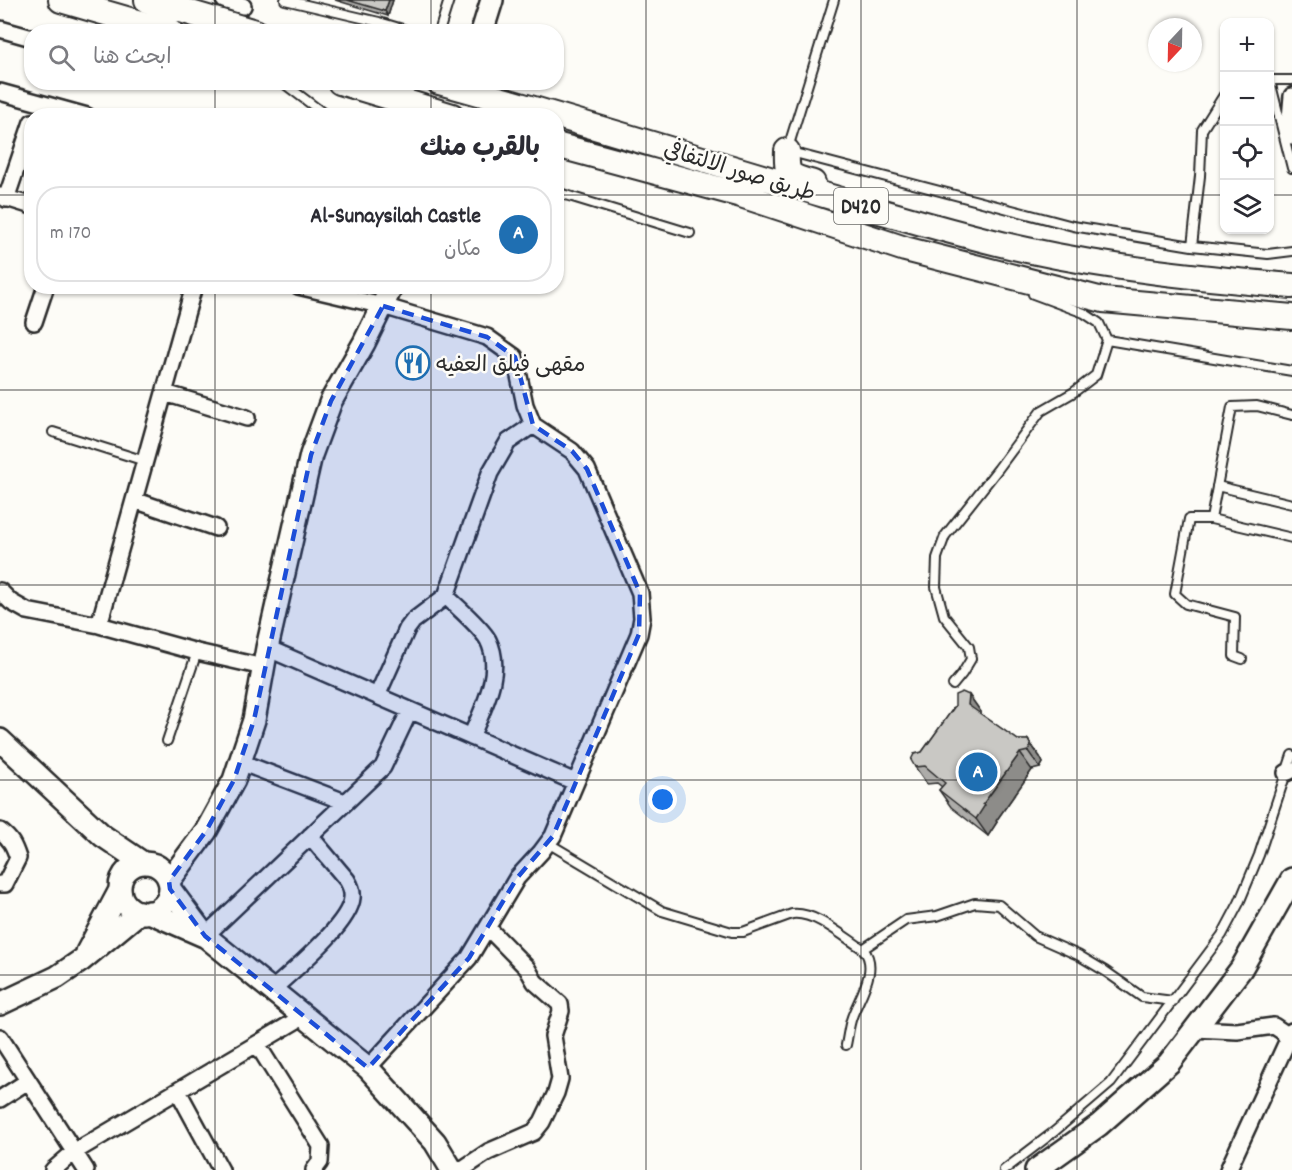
<!DOCTYPE html>
<html lang="ar">
<head>
<meta charset="utf-8">
<style>
  :root { --surface:#fff; --page:#f7f7f7; --text:#2b2b33; --muted:#7c7c81; --line:#e1e1e2; --accent:#1f6fb2 }
  body { margin:0; font-family:Dekko,"Playpen Sans Arabic",sans-serif; background:var(--page); color:var(--text); direction:rtl }
  .controls { position:absolute; right:18px; top:18px; display:grid; overflow:hidden; border-radius:12px; box-shadow:0 2px 4px #0004 }
  .controls button { width:54px; height:54px; display:grid; place-items:center; padding:0; border:0; border-bottom:2px solid var(--line); background:var(--surface); color:var(--text); font:30px sans-serif }
  .compass { position:absolute; left:1148px; top:18px; width:54px; height:54px; border-radius:50%; background:var(--surface); box-shadow:0 2px 4px #0004; rotate:202deg }
  .you { position:absolute; left:663px; top:800px; width:21px; height:21px; margin:-15px; border:4px solid #fff; border-radius:50%; background:#1a73e8; box-shadow:0 0 0 9px #1a73e833 }
  .badge { display:grid; place-items:center; width:39px; height:39px; border-radius:50%; background:var(--accent); color:#fff; font-size:20px; font-weight:700 }
  .pin { position:absolute; translate:-50% -50%; border:3px solid #fff; box-shadow:0 2px 6px #0006 }
  .list { margin:0; padding:0; list-style:none }
  h2 { display:flex; justify-content:space-between; align-items:center; height:78px; margin:0; padding:0 24px; font-size:26px }
  h2 small { font-size:20px; font-weight:400; color:var(--muted) }
  .list li { display:grid; grid-template-columns:39px 1fr auto; gap:18px; align-items:center; box-sizing:border-box; height:96px; margin:0 12px 12px; padding:0 12px; border:2px solid var(--line); border-radius:24px }
  .list b { display:block; font-size:22px; white-space:nowrap }
  .list p { margin:0; font-size:20px; white-space:nowrap; color:var(--muted) }
  .list em { font-size:20px; font-style:normal; color:var(--muted) }
  .icon { flex:none; width:33px; height:33px; fill:none; stroke:currentColor; stroke-width:2; stroke-linecap:round; stroke-linejoin:round }
  .map { position:relative; flex:none; width:1292px; height:1170px; overflow:hidden; direction:ltr }
  .search { position:absolute; background:var(--surface); box-shadow:0 2px 4px #0004; left:24px; top:24px; width:540px; height:66px; display:flex; align-items:center; gap:15px; box-sizing:border-box; padding:0 21px; border-radius:24px; color:var(--muted); font-size:22px }
  .panel { position:absolute; background:var(--surface); box-shadow:0 2px 4px #0004; left:24px; top:108px; width:540px; height:186px; border-radius:24px; direction:rtl }
  .map>svg:first-child { display:block }
  .lines { fill:none; stroke-linecap:round; stroke-linejoin:round }
  .lane-casing { stroke:#2b2b2b; stroke-width:12 }
  .street-casing { stroke:#2b2b2b; stroke-width:20 }
  .secondary-casing { stroke:#2b2b2b; stroke-width:26 }
  .primary-casing { stroke:#2b2b2b; stroke-width:28 }
  .lane { stroke:#fdfcf7; stroke-width:8 }
  .street { stroke:#fdfcf7; stroke-width:15 }
  .secondary { stroke:#fdfcf7; stroke-width:21 }
  .primary { stroke:#fdfcf7; stroke-width:24 }
  .wall { fill:#adaca9; stroke:#2b2b2b; stroke-width:1.5 }
  .shaded-wall { fill:#8d8c89; stroke:#2b2b2b; stroke-width:1.5 }
  .building { fill:#c9c8c4; stroke:#2b2b2b; stroke-width:1.5 }
  .marked { fill:#1d4ed8; fill-opacity:0.2; stroke:#1d4ed8; stroke-width:4.5; stroke-dasharray:12 8; stroke-linejoin:round }
  .grid { fill:none; stroke:#2b2b2b; stroke-width:1.5; stroke-opacity:0.55 }
  .labels { text-anchor:middle; stroke-width:5; stroke-linejoin:round; paint-order:stroke }
  .shield { fill:#fdfcf7; stroke:#6a6a68; stroke-width:1.5 }
  .shield-label { font-size:21px; font-weight:bold; fill:#2b2b2b }
  .street-label { font-size:22px; fill:#2b2b2b; stroke:#fdfcf7 }
  .poi-label { font-size:22px; fill:#2b2b2b; stroke:#fdfcf7; text-anchor:start }
</style>
</head>
<body>
<div class="map">
<svg width="1292" height="1170" viewBox="0 0 1292 1170">
  <rect width="100%" height="100%" fill="#fdfcf7"/>
  <filter id="ink" filterUnits="userSpaceOnUse"><feTurbulence type="fractalNoise" baseFrequency=".0167" numOctaves="2"/><feDisplacementMap in="SourceGraphic" scale="12" xChannelSelector="R" yChannelSelector="G"/><feConvolveMatrix kernelMatrix="1 2 1 2 8 2 1 2 1" color-interpolation-filters="sRGB"/></filter>
  <g filter="url(#ink)">
    <g class="lines">
      <g class="lane-casing">
        <path id="lane" d="M285 0 379 22 413 32
          M834 0 787 151 1073 226 1192 246 1268 254 1292 251
          M439 32 449 0
          M1270 80H1292
          M1270 81 1292 168
          M282 82 327 116
          M556 192 690 233
          M1192 246 1200 176 1202 130 1224 95
          M1107 340 1292 371
          M53 432 145 461
          M1217 486 1292 504
          M1211 519 1232 407 1257 406 1292 415
          M1242 659 1234 656 1235 617 1186 604 1175 594 1189 519H1211L1292 538
          M953 685 962 674 971 659 969 647 944 616 936 587 937 558 945 536 998 469 1041 411 1074 392 1096 375 1107 340 1099 323 1084 313 1033 294
          M167 741 197 652
          M548 843 662 911 732 932H743L792 914C815 911 844 937 863 949 880 968 859 997 852 1017 849 1025 848 1036 846 1045
          M863 949 906 920 937 916 975 903 999 905 1035 936 1078 955 1105 971 1142 997 1173 1001
          M1004 1170 1055 1131 1111 1083 1222 935 1239 903 1259 855 1292 755"/>
      </g>
      <g class="street-casing">
        <path id="street" d="M224 0 243 6
          M0 29 32 38
          M0 92 87 116
          M1292 96 1290 119 1292 136
          M0 196 32 206
          M6 199 32 122
          M298 286 383 306 487 337 515 357 525 405 533 425 572 451 587 469 640 593 642 618 639 634 553 836 541 852 517 878 469 958 368 1068
          M34 322 46 286
          M165 393 247 418
          M134 500 216 528
          M0 591 11 602 27 611 99 625 197 652 263 667
          M446 596C457 607 481 627 488 640 504 671 483 708 471 737
          M99 625 194 286
          M267 648 575 782
          M377 696 407 629 413 621 446 596 490 473 508 442 533 425
          M240 762 345 802
          M1286 773 1292 770
          M0 831C11 839 14 846 18 858L5 884H0
          M205 936 383 767 410 710
          M272 990C292 971 350 924 352 898 353 891 350 885 347 880L310 836
          M1195 1029 1237 1031 1274 1026 1283 1032 1288 1040
          M0 1037 86 1170
          M257 1044 321 1146 320 1162 314 1170
          M178 1091 221 1170
          M0 1099 28 1081
          M53 1170 74 1152 304 1016
          M461 1170 488 1152 534 1132 542 1122 556 1093 560 1079 553 1036 561 1011 560 1004 535 982 527 968 488 928
          M1228 1170 1292 1031"/>
      </g>
      <g class="secondary-casing">
        <path id="secondary" d="M482 32 492 0
          M0 740 103 836 143 863
          M120 888a25 25 0 1 1 50 0a25 25 0 1 1-50 0Z
          M169 881 206 831 234 780 254 720 267 648 311 455 331 401 364 343 392 286
          M170 889 205 936 368 1068 435 1142 452 1170
          M149 912 204 936
          M87 952 120 890
          M0 1004 57 977 82 960 140 912
          M1036 1170 1099 1125 1169 1063 1241 969 1292 879"/>
      </g>
      <g class="primary-casing">
        <path id="primary" d="M61 0 171 32
          M147 0 255 32
          M340 82 452 116
          M439 82C578 120 714 164 852 203 910 220 968 237 1027 250 1114 269 1203 278 1292 286
          M556 145 741 195 905 249 1103 300 1292 317
          M787 151C786 177 790 176 813 183"/>
      </g>
      <use href="#lane" class="lane"/>
      <use href="#street" class="street"/>
      <use href="#secondary" class="secondary"/>
      <use href="#primary" class="primary"/>
    </g>
    <path class="wall" d="M335 0H393L388 16Z
      M969 695 981 712V714L1018 740H1028L1040 757 1043 763 1040 768 1032 770 996 821 997 822 988 836 951 807 939 790 942 787 937 783 927 784 915 767 922 752 955 706Z"/>
    <path class="shaded-wall" d="M389 0H393L388 16 385 11Z
      M969 695 981 712 980 723 968 705Z
      M1028 740 1040 757 1043 763 1040 768 1028 751Z
      M1020 753 1032 770 996 821 997 822 988 836 976 819 983 804Z"/>
    <path class="building" d="M347 0H389L385 11Z
      M962 692 969 695 968 705 1018 740H1028L1031 746 1028 751 1020 753 983 804 985 805 976 819 939 790 945 783 925 766 915 767 911 760 914 754 922 752 955 706V695Z"/>
  </g>
  <path class="marked" d="M383 306 487 337 515 357 533 425 572 451 587 469 640 593 639 634 553 836 517 878 469 958 368 1068 205 936 170 889 169 881 206 831 234 780 254 720 311 455 331 401Z"/>
  <path class="grid" d="M215 0V32M431 0V32M646 0V1170M861 0V1170M1077 0V1170M215 82V116M431 82V116M0 195H32M556 195H1224M1270 195H1292M215 286V1170M431 286V1170M0 390H1292M0 585H1292M0 780H1292M0 975H1292"/>
  <defs>
    <g id="restaurant-ring" transform="scale(1.725)"><circle r="9.5" fill="#fdfcf7" stroke="#1f6fb2" stroke-width="1.5"/><path d="M-5-6h1v4h1v-4h1v4h1v-4h1v5L-1.5 .5V6h-2V.5L-5-1ZM5-6V6H3V1.5H1.5Q1.5-4 5-6Z" fill="#1f6fb2"/></g>
  </defs>
  <g fill-rule="evenodd">
    <use href="#restaurant-ring" x="413" y="363"/>
  </g>
  <g class="labels">
    <rect class="shield" x="834" y="188" width="54" height="36" rx="4.5"/>
    <g class="shield-label">
      <text x="861" y="213">D420</text>
    </g>
    <g class="street-label">
      <text transform="translate(740 170) rotate(17)" y="8">طريق صور الالتفافي</text>
    </g>
    <g class="poi-label">
      <text x="436" y="371">مقهى فيلق العفيه</text>
    </g>
  </g>
</svg>
<div class="controls">
<button>+</button>
<button>−</button>
<button><svg class="icon" aria-label="locate" viewBox="0 0 24 24"><circle cx="12" cy="12" r="6"/><path d="M12 2v4M12 18v4M2 12h4M18 12h4"/></svg></button>
<button><svg class="icon" aria-label="layers" viewBox="0 0 24 24"><path d="M12 4l9 5-9 5-9-5zM3 14l9 5 9-5"/></svg></button>
</div>
<svg class="compass" viewBox="-18 -18 36 36"><path d="M0-13l5 13h-10z" fill="#e53935"/><path d="M0 13l5-13h-10z" fill="#7c7c81"/></svg>
<div class="you"></div>
<div class="pin badge" style="left:978px;top:772px">A</div>
<div class="search"><svg class="icon" aria-label="search" viewBox="0 0 24 24"><circle cx="10" cy="10" r="6"/><path d="M15 15l6 6"/></svg>ابحث هنا</div>
<section class="panel">
<h2>بالقرب منك<small></small></h2>
<ul class="list">
<li><span class="badge">A</span><div><b>Al-Sunaysilah Castle</b><p>مكان</p></div><em>170 m</em></li>
</ul>
</section>
</div>
</body>
</html>
